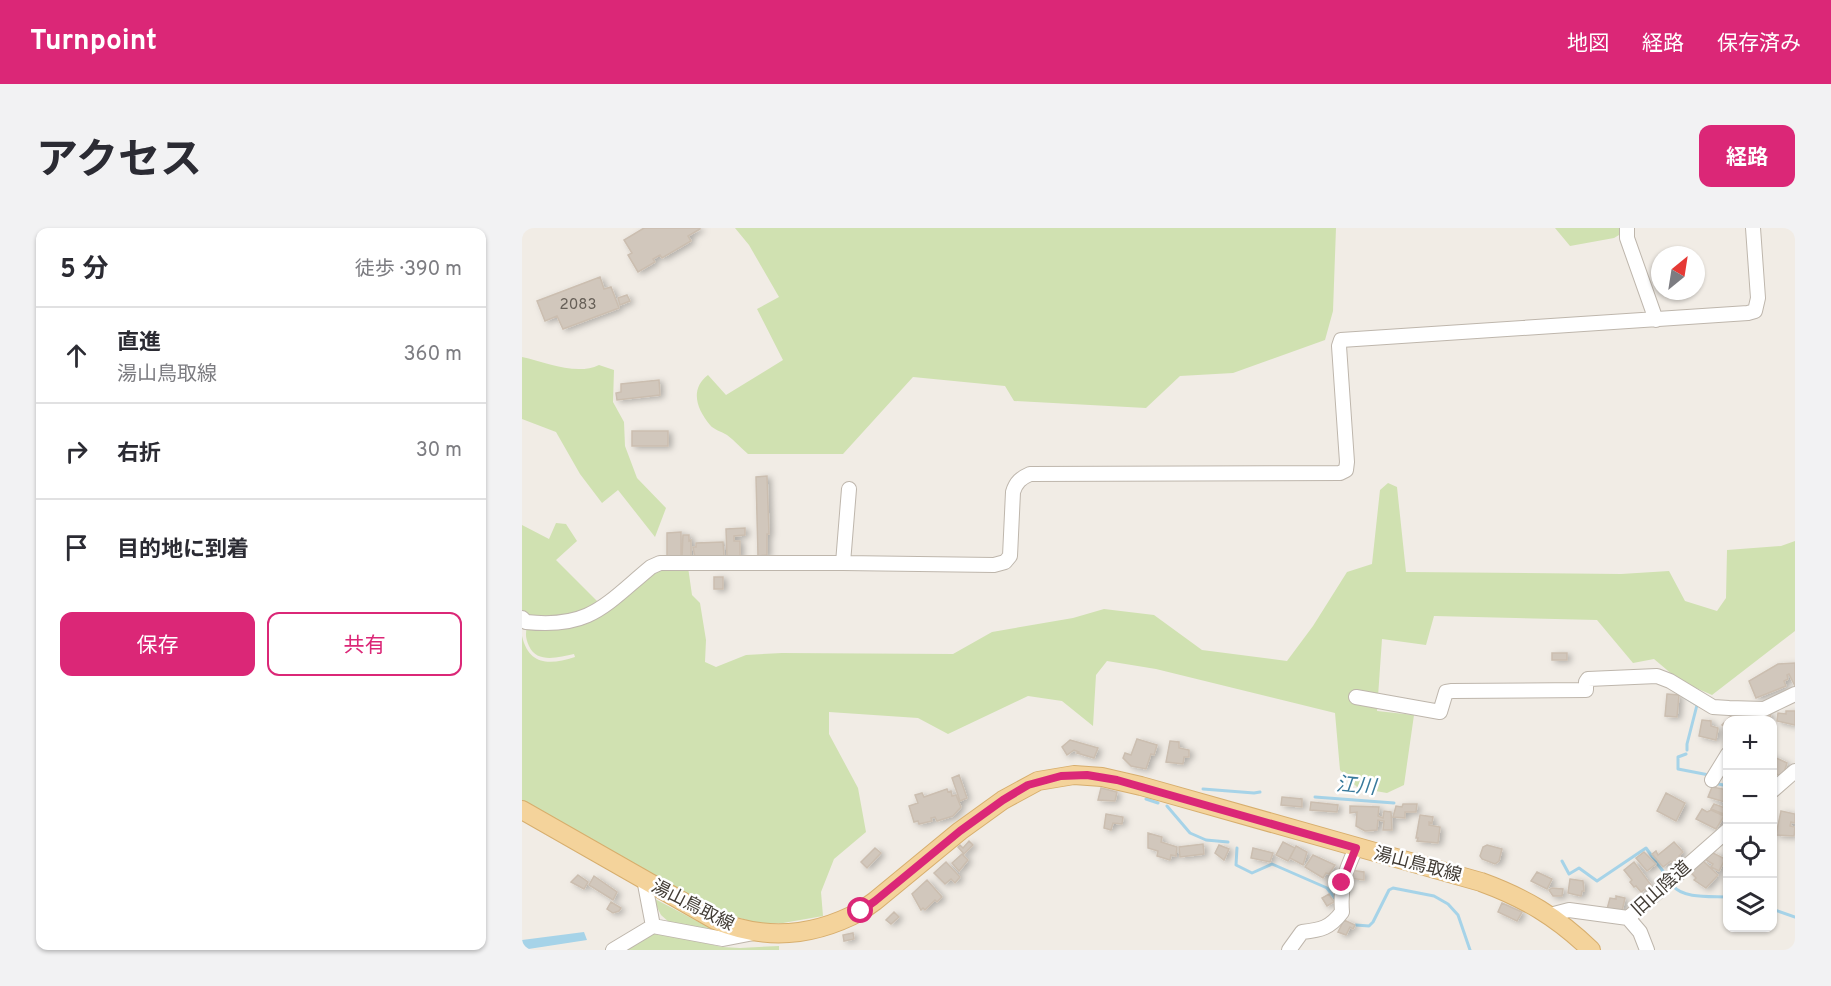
<!DOCTYPE html>
<html lang="ja">
<head>
<meta charset="utf-8">
<style>
  :root { --surface:#fff; --page:#f2f2f3; --text:#2b2b33; --muted:#7c7c81; --line:#e1e1e2; --accent:#db2777 }
  body { margin:0; font-family:Overpass,"Noto Sans JP",sans-serif; background:var(--page); color:var(--text) }
  .controls { position:absolute; right:18px; bottom:18px; display:grid; overflow:hidden; border-radius:12px; box-shadow:0 2px 4px #0004 }
  .controls button { width:54px; height:54px; display:grid; place-items:center; padding:0; border:0; border-bottom:2px solid var(--line); background:var(--surface); color:var(--text); font:30px sans-serif }
  .compass { position:absolute; left:1129px; top:18px; width:54px; height:54px; border-radius:50%; background:var(--surface); box-shadow:0 2px 4px #0004; rotate:30deg }
  .stop { position:absolute; width:18px; height:18px; margin:-14px; border:4px solid #db2777; border-radius:50%; background:#fff }
  .stop.end { background:#db2777; border-color:#fff; box-shadow:0 2px 6px #0008 }
  .list { margin:0; padding:0; list-style:none }
  h2 { display:flex; justify-content:space-between; align-items:center; height:78px; margin:0; padding:0 24px; font-size:26px }
  h2 small { font-size:20px; font-weight:400; color:var(--muted) }
  .list li { display:grid; grid-template-columns:39px 1fr auto; gap:18px; align-items:center; box-sizing:border-box; height:96px; padding:0 24px; border-top:2px solid var(--line) }
  .list b { display:block; font-size:22px; white-space:nowrap }
  .list p { margin:0; font-size:20px; white-space:nowrap; color:var(--muted) }
  .list em { font-size:20px; font-style:normal; color:var(--muted) }
  .actions { display:flex; gap:12px; padding:18px 24px }
  .actions a { flex:1; padding:14px 0; border:2px solid var(--accent); border-radius:12px; text-align:center; font-size:21px; color:var(--accent) }
  .actions .main { background:var(--accent); color:#fff }
  .icon { flex:none; width:33px; height:33px; fill:none; stroke:currentColor; stroke-width:2; stroke-linecap:round; stroke-linejoin:round }
  .map { position:relative; flex:none; width:1273px; height:722px; overflow:hidden; border-radius:12px }
  header { display:flex; align-items:center; gap:36px; box-sizing:border-box; height:84px; padding:0 30px; background:var(--accent); color:#fff }
  header strong { font-size:28px }
  nav { display:flex; gap:33px; margin-inline-start:auto; font-size:21px }
  .intro { display:flex; align-items:center; justify-content:space-between; box-sizing:border-box; height:144px; padding:0 36px }
  h1 { margin:0; font-size:42px }
  .button { padding:15px 27px; border-radius:12px; background:var(--accent); color:#fff; font-size:21px; font-weight:700 }
  main { display:flex; gap:36px; padding:0 36px }
  aside { flex:1; background:var(--surface); border-radius:12px; box-shadow:0 2px 4px #0004 }
  .map>svg:first-child { display:block }
  .green { fill:#d0e1b1 }
  .water { fill:#a6d3e8 }
  .lines { fill:none; stroke-linecap:round; stroke-linejoin:round }
  .stream { stroke:#a6d3e8; stroke-width:3 }
  .building { fill:#d1c7bc; stroke:#cbbeb0; stroke-width:1.5; filter:url(#shadow) }
  .minor-casing { stroke:#beb6ac; stroke-width:16 }
  .major-casing { stroke:#d7ae6d; stroke-width:20 }
  .minor { stroke:#fff; stroke-width:14 }
  .major { stroke:#f4d39b; stroke-width:18 }
  .route { stroke:#db2777; stroke-width:8 }
  .labels { text-anchor:middle; stroke-width:5; stroke-linejoin:round; paint-order:stroke }
  .number-label { font-size:15px; fill:#665f57 }
  .street-label { font-size:18px; fill:#423c35; stroke:#fff }
  .water-label { font-size:20px; font-style:italic; fill:#387a9c; stroke:#fff }
</style>
</head>
<body>
<header>
<strong>Turnpoint</strong>
<nav><a>地図</a><a>経路</a><a>保存済み</a></nav>
</header>
<div class="intro"><h1>アクセス</h1><a class="button">経路</a></div>
<main>
<aside>
<h2>5 分<small>徒歩 · 390 m</small></h2>
<ul class="list">
<li><svg class="icon" aria-label="ahead" viewBox="0 0 24 24"><path d="M12 20V5M6 11l6-6 6 6"/></svg><div><b>直進</b><p>湯山鳥取線</p></div><em>360 m</em></li>
<li><svg class="icon" aria-label="right" viewBox="0 0 24 24"><path d="M7 20v-9h11M14 6l5 5-5 5"/></svg><div><b>右折</b></div><em>30 m</em></li>
<li><svg class="icon" aria-label="arrive" viewBox="0 0 24 24"><path d="M6 21V4h12l-3 4 3 4H6"/></svg><div><b>目的地に到着</b></div></li>
</ul>
<div class="actions"><a class="main">保存</a><a>共有</a></div>
</aside>
<div class="map">
<svg width="1273" height="722" viewBox="0 0 1273 722">
  <defs>
    <filter id="shadow"><feDropShadow dx="3.5" dy="2" stdDeviation="3" flood-color="#0004"/></filter>
  </defs>
  <rect width="100%" height="100%" fill="#f1ece5"/>
  <path class="green" d="M213 0H814L811 83 803 112 711 145 658 148 624 180 492 173 483 158 391 149 321 226H226C219 220 212 212 205 207 199 203 192 202 188 197 174 180 168 161 186 147L204 167 261 132 235 81 257 69 227 17Z
    M1033 0H1103L1102 4 1092 10 1048 18Z
    M0 129C24 134 54 148 77 137L92 142 91 174 102 194 103 218 115 250 144 280 133 309 96 262 80 275 58 246 34 204 0 191Z
    M866 255 875 259 884 344 1099 346 1147 343 1163 373 1195 383 1204 370 1205 322 1259 318 1273 313V403L1190 467 1158 453 1132 431 1111 435 1075 392 912 388 904 417 860 411 855 483 892 487 882 557 865 565 836 560 818 542 813 485 634 441 585 433 574 447 571 498 540 473 506 468 426 506 396 490 307 484V506L336 560 344 604 312 631 299 664 301 688 261 695H235L197 684 0 572V408C7 438 28 437 53 429L52 426C37 429 15 436 7 418 4 412 3 406 5 399L44 398 128 342 166 339 170 367 178 375 184 412 183 434 194 439 224 427 260 425 431 426 470 404 551 390 582 381 632 387 680 422 765 433 791 398 825 344 850 336 858 262Z
    M34 295 44 296 55 313 34 332 77 375 39 392 0 387V297L27 311Z
    M133 671 192 702 198 705 148 695 139 687 132 673Z
    M132 703 200 719 218 720 257 718V722H99Z"/>
  <path class="water" d="M62 704 65 712 0 722V712Z"/>
  <g class="lines">
    <path class="stream" d="M1161 468 1175 477 1165 516V522
      M1164 526 1156 529V541L1187 547
      M1192 555 1206 558
      M681 561 732 565 738 564
      M793 569 872 575
      M624 571 636 575
      M645 578 668 605 684 612 706 614
      M715 620 714 637 730 645 750 636 805 660 814 672
      M1040 633 1047 646 1057 640 1075 653 1124 620 1143 646
      M1151 658C1162 671 1189 668 1206 669
      M1250 681 1273 689
      M834 697 847 698 851 694 867 662 871 660 912 668 926 676 936 687 948 722"/>
  </g>
  <path class="building" d="M122 0H178V1L166 8 169 13 140 30 138 27 131 31 133 34 116 44 106 27 110 25 102 12Z
    M78 49 82 61 89 59 97 80 41 101 35 88 23 93 15 73Z
    M105 67 108 73 98 77 96 70Z
    M137 152 138 167 95 172 94 165 99 164V156Z
    M110 203H146V218H110Z
    M245 248 247 306H245V327L236 328 234 249Z
    M223 300V307L212 308V313H218V329H205L204 301Z
    M159 304V329L145 330V305Z
    M161 307H167V313L169 312V329H160Z
    M201 314 202 328 173 329 171 319H174V315Z
    M192 349H201V361H192Z
    M1030 425H1045V432H1030Z
    M1273 435V458L1267 446 1265 447 1266 451 1262 453 1264 458 1234 470 1227 453 1256 436Z
    M1145 466 1157 467 1155 489 1143 488Z
    M1239 483 1249 486 1247 493H1229L1231 488 1238 489Z
    M1264 483H1273V497L1255 493 1256 485 1264 486Z
    M1212 485 1220 493H1206V502L1200 497Z
    M1180 492 1189 493V498L1196 500 1194 512 1177 508Z
    M615 511 635 517 632 527 629 526 624 541 609 538 601 530 603 525 609 527Z
    M548 512 576 520 572 530 555 525 557 524 552 522 545 527 540 519Z
    M648 513 657 514V520L667 522V529H662L661 536 644 534Z
    M1250 528 1265 535 1261 548 1250 545Z
    M437 547 445 570 438 573 430 550Z
    M1190 559 1206 562V575L1186 569Z
    M579 560 595 564 593 573 576 572Z
    M425 561 426 564 429 563 430 568 434 567 439 579 431 588 415 593 413 589 409 590 410 593 397 596 396 593 392 594 387 578 396 575 393 567 400 565 402 569Z
    M1144 565 1163 575 1154 593 1135 583Z
    M760 569 780 571V579L759 577Z
    M789 574 816 577 815 584 788 582Z
    M881 576H895L894 584H883V590L871 589 874 578 880 579Z
    M1192 576 1206 581V592L1202 591 1204 587 1189 581Z
    M828 578 857 579 856 588 861 590 862 583 869 584 870 602H861L862 593 856 592 855 602 843 603 834 598 835 584 828 585Z
    M1180 581 1185 584 1189 582 1202 588 1194 601 1174 591Z
    M1259 583 1273 586V595L1269 594 1268 598 1273 599 1272 608 1254 607Z
    M584 586 601 589 600 596 591 595 589 602 582 600Z
    M898 587 911 589 910 595 907 594V597L918 599 916 615 895 613 896 610H894Z
    M626 605 640 609 639 614 655 619 654 628 649 627 648 632 635 628 636 623 626 620Z
    M447 613 451 617 442 626 436 619 438 617 441 620Z
    M761 614 773 620 766 633 754 627Z
    M1152 614 1161 624 1157 628 1160 631 1153 637 1149 633 1141 639 1130 626 1134 623 1136 627Z
    M681 616 682 626 658 629 657 619Z
    M697 617 707 621 702 632 693 625Z
    M965 617 980 621 977 633 973 636 960 631 958 628 961 619Z
    M774 618 785 624 781 637 768 630Z
    M353 620 359 625 345 640 339 634Z
    M731 620 751 625 748 634 729 630Z
    M1122 624 1134 636 1125 643 1114 630Z
    M1189 624 1203 631 1197 643 1189 639 1191 636 1184 632Z
    M440 626 446 632 437 643 430 635Z
    M791 627 813 637 807 646 804 645 801 650 783 639Z
    M1179 631 1196 647 1184 660 1172 652 1174 650 1167 643Z
    M424 634 438 649 433 655 429 651 423 656 412 645Z
    M1112 634 1129 657 1119 664 1114 658 1112 659 1108 654 1110 652 1102 642Z
    M828 642 842 644V652L827 650Z
    M1015 644 1030 651 1025 661 1009 653Z
    M56 647 66 654 62 661 49 654Z
    M72 648 95 664 91 672 67 657Z
    M1048 651 1061 653 1062 663H1060L1059 668 1046 665Z
    M405 652 420 669 415 674 413 672 403 682 401 680 399 682 390 666Z
    M1030 660 1041 661 1040 668H1031L1027 662Z
    M807 666 812 674 805 678 800 670Z
    M1094 668 1103 670 1100 683 1085 681 1088 670 1094 671Z
    M89 674 99 680 97 683 91 685 85 681Z
    M980 675 1000 684 995 693 976 684Z
    M372 684 377 689 369 696 364 692Z
    M822 692 833 697 831 701 828 699 824 707 816 704Z
    M331 705 332 711 322 713 321 707Z"/>
  <g class="lines">
    <g class="minor-casing">
      <path id="minor" d="M1105 0V10L1134 92
        M321 335 327 261
        M0 390 4 394C68 401 83 377 129 339L138 335H321L472 337 483 334 488 328 491 264C494 254 499 250 508 246L818 245 824 242 825 234 817 118 819 112 1226 85 1233 83 1236 70 1231 0
        M834 469 918 484 924 464 930 463 1064 462V454L1066 451 1135 448 1148 453 1191 479 1207 480 1242 481 1273 466
        M1190 552 1206 526
        M1250 563 1273 543
        M122 651 131 698
        M1028 687 1047 682 1106 690 1206 602
        M1106 690 1118 704 1125 722
        M131 698 201 711 232 705
        M91 722 131 698
        M767 722 780 704C799 702 808 700 820 684 818 657 823 644 834 620"/>
    </g>
    <g class="major-casing">
      <path id="major" d="M0 582 193 692C243 713 291 709 339 683L353 673 438 603 481 572 516 553 552 547 580 549 619 558 959 654C1003 670 1035 689 1069 722"/>
    </g>
    <use href="#minor" class="minor"/>
    <use href="#major" class="major"/>
  </g>
  <g class="lines">
    <path class="route" d="M339 683 353 673 438 603 481 572 506 557 539 548 565 547 595 552 834 620 820 655"/>
  </g>
  <g class="labels">
    <g class="number-label">
      <text x="56" y="81">2083</text>
    </g>
    <g class="street-label">
      <text transform="translate(896 636) rotate(15)" y="6">湯山鳥取線</text>
      <text transform="translate(1139 660) rotate(-42)" y="6">旧山陰道</text>
      <text transform="translate(171 677) rotate(27)" y="6">湯山鳥取線</text>
    </g>
    <g class="water-label">
      <text transform="translate(834 557) rotate(5)" y="7">江川</text>
    </g>
  </g>
</svg>
<div class="controls">
<button>+</button>
<button>−</button>
<button><svg class="icon" aria-label="locate" viewBox="0 0 24 24"><circle cx="12" cy="12" r="6"/><path d="M12 2v4M12 18v4M2 12h4M18 12h4"/></svg></button>
<button><svg class="icon" aria-label="layers" viewBox="0 0 24 24"><path d="M12 4l9 5-9 5-9-5zM3 14l9 5 9-5"/></svg></button>
</div>
<svg class="compass" viewBox="-18 -18 36 36"><path d="M0-13l5 13h-10z" fill="#e53935"/><path d="M0 13l5-13h-10z" fill="#7c7c81"/></svg>
<div class="stop" style="left:339px;top:683px"></div>
<div class="stop end" style="left:820px;top:655px"></div>
</div>
</main>
</body>
</html>
